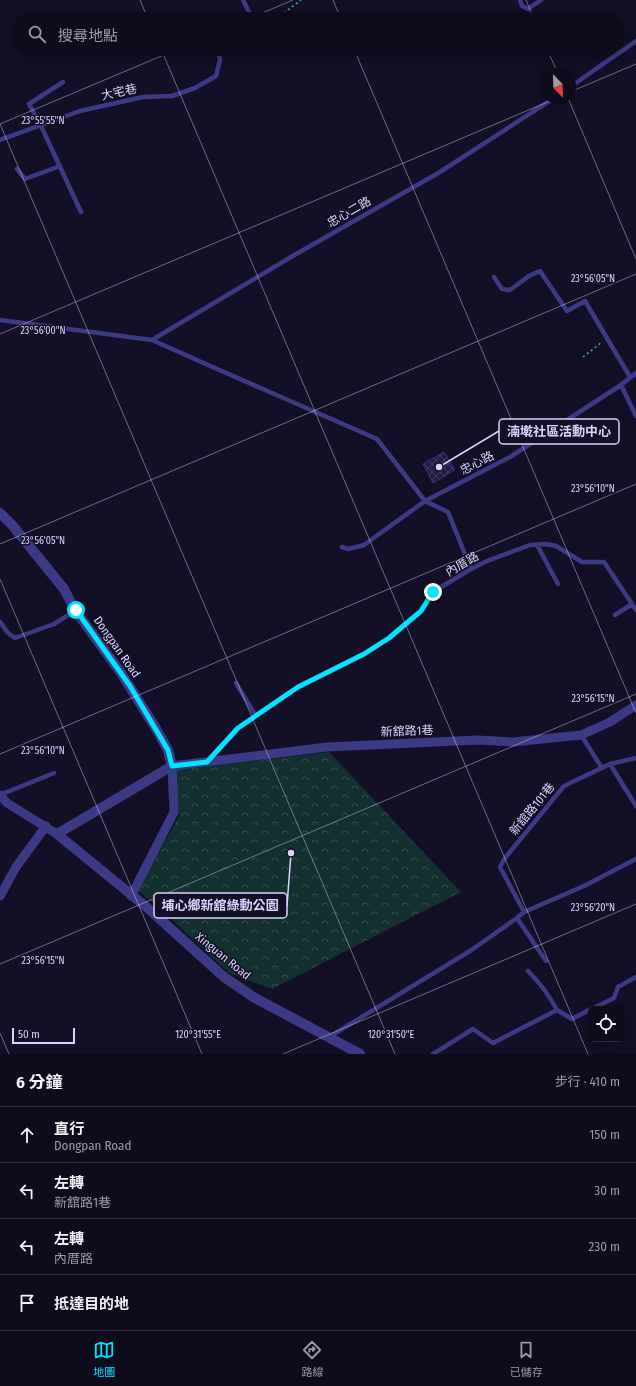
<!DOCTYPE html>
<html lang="zh-TW">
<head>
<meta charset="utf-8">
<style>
  :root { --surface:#0e0b1c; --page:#1c1929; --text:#f1f3f6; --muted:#9b9ba3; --line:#2e2b3b; --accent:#00e5ff }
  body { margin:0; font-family:"Fira Sans Condensed","Noto Sans TC",sans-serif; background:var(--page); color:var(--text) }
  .controls { position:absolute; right:12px; bottom:12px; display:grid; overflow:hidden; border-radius:6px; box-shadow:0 2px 10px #0003 }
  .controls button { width:36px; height:36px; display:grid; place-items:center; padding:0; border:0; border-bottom:1px solid var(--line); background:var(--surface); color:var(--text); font:20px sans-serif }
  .compass { position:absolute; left:540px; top:68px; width:36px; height:36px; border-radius:50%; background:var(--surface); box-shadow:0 2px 10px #0003; rotate:157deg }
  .scale { position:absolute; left:12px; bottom:10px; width:63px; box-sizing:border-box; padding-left:4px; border:2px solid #d9d4ff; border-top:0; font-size:11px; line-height:14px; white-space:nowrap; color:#d9d4ff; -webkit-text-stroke:3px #130f26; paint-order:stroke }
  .stop { position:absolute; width:12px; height:12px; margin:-9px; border:3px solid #00e5ff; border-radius:50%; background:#fff }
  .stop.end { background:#00e5ff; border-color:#fff; box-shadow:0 1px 4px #0008 }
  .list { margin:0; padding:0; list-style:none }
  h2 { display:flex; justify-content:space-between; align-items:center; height:52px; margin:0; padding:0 16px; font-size:17px }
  h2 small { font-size:13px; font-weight:400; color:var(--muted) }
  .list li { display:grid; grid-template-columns:26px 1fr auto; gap:12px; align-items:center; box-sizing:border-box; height:56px; padding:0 16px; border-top:1px solid var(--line) }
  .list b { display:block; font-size:15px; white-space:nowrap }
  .list p { margin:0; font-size:13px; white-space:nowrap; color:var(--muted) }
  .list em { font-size:13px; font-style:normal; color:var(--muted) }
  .icon { flex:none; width:22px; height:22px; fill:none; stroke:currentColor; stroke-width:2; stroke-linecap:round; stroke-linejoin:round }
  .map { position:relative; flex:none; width:636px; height:1054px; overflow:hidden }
  .search { position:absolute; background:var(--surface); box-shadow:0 2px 10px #0003; left:12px; right:12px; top:12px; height:44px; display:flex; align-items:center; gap:10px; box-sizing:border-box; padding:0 14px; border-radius:22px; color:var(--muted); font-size:15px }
  .sheet { height:276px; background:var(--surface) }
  nav { display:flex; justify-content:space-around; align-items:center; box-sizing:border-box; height:56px; border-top:1px solid var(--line); background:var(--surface); font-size:11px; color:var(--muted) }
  nav a { display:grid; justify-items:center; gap:2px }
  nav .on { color:var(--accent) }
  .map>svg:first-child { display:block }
  .park { fill:url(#park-crowns) }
  .building { fill:url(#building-cross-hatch); stroke:#3b2d73 }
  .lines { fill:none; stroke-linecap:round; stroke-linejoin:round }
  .path { stroke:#2fb8b0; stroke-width:1.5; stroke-dasharray:2 3; stroke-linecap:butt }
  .service { stroke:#3d3a85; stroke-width:4.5 }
  .minor { stroke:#3d3a85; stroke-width:9 }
  .tertiary { stroke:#3d3a85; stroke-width:10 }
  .route { stroke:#00e5ff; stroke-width:5 }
  .ticks { fill:none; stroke:#d9d4ff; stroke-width:1; stroke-opacity:0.45 }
  .labels { text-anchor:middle; stroke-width:3; stroke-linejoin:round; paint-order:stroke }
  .street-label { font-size:12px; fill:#d9d4ff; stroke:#130f26 }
  .ticks-label { font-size:10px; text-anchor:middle; fill:#d9d4ff; stroke:#130f26; stroke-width:3; stroke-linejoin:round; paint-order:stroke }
  .leader { fill:none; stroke:#d9d4ff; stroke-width:1.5 }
  .callout-dot { fill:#d9d4ff; stroke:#130f26; stroke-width:1.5 }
  .callout { fill:#130f26; stroke:#d9d4ff; stroke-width:1.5 }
  .callout-label { font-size:13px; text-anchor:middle; font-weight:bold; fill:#d9d4ff }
</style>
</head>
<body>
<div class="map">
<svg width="636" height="1054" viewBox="0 0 636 1054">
  <defs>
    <pattern id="park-crowns" width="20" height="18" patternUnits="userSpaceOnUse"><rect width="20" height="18" fill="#12302f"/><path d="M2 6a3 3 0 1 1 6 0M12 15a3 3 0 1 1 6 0" fill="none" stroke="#344d4e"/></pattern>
    <pattern id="building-cross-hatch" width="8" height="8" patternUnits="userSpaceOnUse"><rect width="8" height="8" fill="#241b47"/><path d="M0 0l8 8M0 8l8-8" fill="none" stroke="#433b63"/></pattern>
  </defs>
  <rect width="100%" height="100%" fill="#130f26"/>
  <path class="park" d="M329 752 461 892 272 989 229 973 158 907 137 890 179 816 175 770Z"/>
  <path class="building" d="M444 452 455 470 433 483 423 464Z"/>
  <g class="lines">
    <path class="path" d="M276 19 301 0
      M583 357 602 342"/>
    <path class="service" d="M520 0 522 6 528 9 541 0
      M242 19 249 12 243 0
      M63 82 29 104 41 126 81 212
      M570 87 636 41
      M0 140 80 111 143 97 172 96 195 88 216 76 220 60 218 49
      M17 169 25 179 60 166
      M494 277 502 289 510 290 529 276 540 271 567 311 585 301 630 377
      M0 320 152 340 208 365 377 439 425 501 448 512 471 569
      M152 340 291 257 440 172 554 98
      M621 385 636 416
      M537 545 558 584
      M342 547 348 549 364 545 425 501 510 457 621 385 636 373
      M615 615 632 604
      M0 622 8 633 15 638 54 624 75 611
      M236 683 256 716
      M581 735 602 768
      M208 760 238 728 298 687 364 654 389 638 421 611 433 592 471 569 487 561 530 545 546 544 556 546 582 562H604L636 610
      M610 764 636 806
      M0 795 54 773
      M524 912 500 867 505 858 564 786 610 764 636 758
      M517 918 546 961
      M528 971C540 983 549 995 557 1010
      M592 1009 614 998 618 987 636 977
      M329 1037 470 951 517 918 524 912 584 886 636 859
      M433 1054 473 1029 493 1043 557 1010 572 1019 591 1009"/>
    <path class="minor" d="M0 795 7 803 57 834
      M0 896 16 867 46 826
      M131 896 174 812 172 766 327 747 477 740 513 742 581 735 610 722 636 705"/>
    <path class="tertiary" d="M0 513 13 526 64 589 75 610 121 673 155 727 168 750 172 766 57 834 150 910 224 977 255 998 360 1054"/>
  </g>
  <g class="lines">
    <path class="route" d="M76 610 130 686 168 750 172 766 207 762 238 728 298 687 364 654 389 638 421 611 433 592"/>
  </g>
  <path class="ticks" d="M140 0 148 19M333 0 341 19M526 0 534 19M248 19 293 0M161 49 588 1054M354 49 636 713M547 49 558 74M570 92 636 64M568 98 636 259M0 124 395 1054M0 124 178 49M0 334 557 98M0 544 636 274M0 579 202 1054M0 754 636 484M0 964 636 694M0 1033 9 1054M283 1054 636 904"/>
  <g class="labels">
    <g class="street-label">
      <text transform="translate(119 92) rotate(-12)" y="4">大宅巷</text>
      <text transform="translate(349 212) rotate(-30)" y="4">忠心二路</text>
      <text transform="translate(477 463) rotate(-28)" y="4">忠心路</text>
      <text transform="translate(462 564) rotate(-30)" y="4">內厝路</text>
      <text transform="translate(117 647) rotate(55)" y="4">Dongpan Road</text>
      <text transform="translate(407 731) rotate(-2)" y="4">新舘路1巷</text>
      <text transform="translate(532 809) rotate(-51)" y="4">新舘路101巷</text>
      <text transform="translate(223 956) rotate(39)" y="4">Xinguan Road</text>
    </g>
  </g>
  <g class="ticks-label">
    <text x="43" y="124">23°55'55"N</text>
    <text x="593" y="282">23°56'05"N</text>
    <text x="43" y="334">23°56'00"N</text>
    <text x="593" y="492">23°56'10"N</text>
    <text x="43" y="544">23°56'05"N</text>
    <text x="593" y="702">23°56'15"N</text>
    <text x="43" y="754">23°56'10"N</text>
    <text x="593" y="911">23°56'20"N</text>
    <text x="43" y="964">23°56'15"N</text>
    <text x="198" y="1038">120°31'55"E</text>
    <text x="391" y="1038">120°31'50"E</text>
  </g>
  <path class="leader" d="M439 467L499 431M291 853L287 906"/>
  <g class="callout-dot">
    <circle cx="439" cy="467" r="4"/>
    <circle cx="291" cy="853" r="4"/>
  </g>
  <g class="callout">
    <rect x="499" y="419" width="120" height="25" rx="4"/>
    <rect x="154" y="893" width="133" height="25" rx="4"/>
  </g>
  <g class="callout-label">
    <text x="559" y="436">湳墘社區活動中心</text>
    <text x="220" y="910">埔心鄉新舘綠動公園</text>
  </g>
</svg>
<div class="controls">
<button><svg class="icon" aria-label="locate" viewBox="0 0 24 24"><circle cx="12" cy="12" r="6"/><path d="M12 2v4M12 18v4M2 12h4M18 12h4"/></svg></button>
</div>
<svg class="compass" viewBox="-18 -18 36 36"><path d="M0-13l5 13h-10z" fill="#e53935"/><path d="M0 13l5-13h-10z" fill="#9b9ba3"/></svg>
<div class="scale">50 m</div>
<div class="stop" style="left:76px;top:610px"></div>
<div class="stop end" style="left:433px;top:592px"></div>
<div class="search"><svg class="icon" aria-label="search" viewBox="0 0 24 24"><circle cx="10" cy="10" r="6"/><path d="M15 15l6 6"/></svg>搜尋地點</div>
</div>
<section class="sheet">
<h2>6 分鐘<small>步行 · 410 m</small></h2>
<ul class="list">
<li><svg class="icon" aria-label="ahead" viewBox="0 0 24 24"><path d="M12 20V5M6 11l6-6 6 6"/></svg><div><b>直行</b><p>Dongpan Road</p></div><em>150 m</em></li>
<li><svg class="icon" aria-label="left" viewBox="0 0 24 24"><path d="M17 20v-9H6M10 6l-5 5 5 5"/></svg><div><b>左轉</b><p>新舘路1巷</p></div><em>30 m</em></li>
<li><svg class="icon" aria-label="left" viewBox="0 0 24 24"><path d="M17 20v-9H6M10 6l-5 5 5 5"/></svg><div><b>左轉</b><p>內厝路</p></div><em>230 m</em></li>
<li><svg class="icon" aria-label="arrive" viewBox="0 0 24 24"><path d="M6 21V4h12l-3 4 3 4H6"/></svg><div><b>抵達目的地</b></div></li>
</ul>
</section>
<nav>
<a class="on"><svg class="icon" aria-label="map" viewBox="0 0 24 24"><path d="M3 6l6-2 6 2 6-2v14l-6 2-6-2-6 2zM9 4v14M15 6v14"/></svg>地圖</a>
<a><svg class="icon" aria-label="directions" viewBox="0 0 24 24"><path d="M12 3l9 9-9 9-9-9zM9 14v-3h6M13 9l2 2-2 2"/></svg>路線</a>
<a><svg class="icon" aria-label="saved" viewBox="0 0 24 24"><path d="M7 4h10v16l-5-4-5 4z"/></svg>已儲存</a>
</nav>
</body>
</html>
